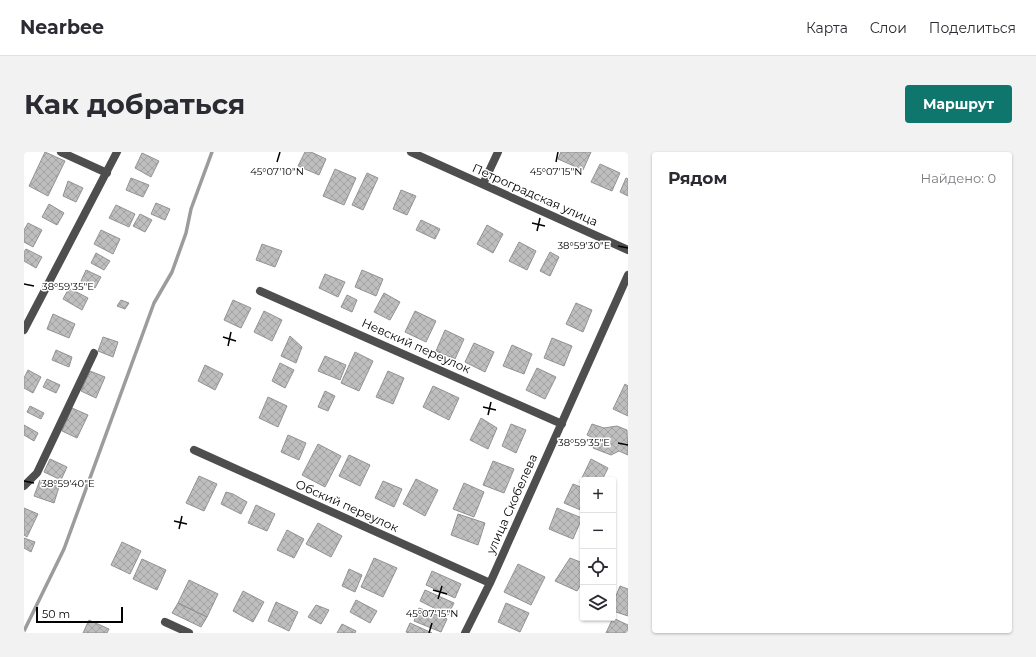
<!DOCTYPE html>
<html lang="ru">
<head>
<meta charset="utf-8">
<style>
  :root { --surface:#fff; --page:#f2f2f3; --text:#2b2b33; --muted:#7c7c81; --line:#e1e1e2; --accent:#0f766e }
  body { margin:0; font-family:Montserrat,sans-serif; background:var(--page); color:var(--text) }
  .controls { position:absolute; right:12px; bottom:12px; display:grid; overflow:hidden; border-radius:4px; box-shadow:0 1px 3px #0004 }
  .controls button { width:36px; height:36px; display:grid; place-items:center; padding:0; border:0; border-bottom:1px solid var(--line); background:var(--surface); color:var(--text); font:20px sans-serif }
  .scale { position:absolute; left:12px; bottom:10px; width:87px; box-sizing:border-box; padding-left:4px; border:2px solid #000; border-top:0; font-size:11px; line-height:14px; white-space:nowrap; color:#000; -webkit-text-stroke:3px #fff; paint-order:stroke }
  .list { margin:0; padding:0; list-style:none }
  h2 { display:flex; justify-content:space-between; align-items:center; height:52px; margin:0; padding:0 16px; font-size:17px }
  h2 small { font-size:13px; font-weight:400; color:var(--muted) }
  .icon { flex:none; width:22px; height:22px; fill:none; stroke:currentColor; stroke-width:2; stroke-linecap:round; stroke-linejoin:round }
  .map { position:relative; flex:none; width:604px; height:481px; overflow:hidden; border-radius:4px }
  header { display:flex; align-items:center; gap:24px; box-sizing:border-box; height:56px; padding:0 20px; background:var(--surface); border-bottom:1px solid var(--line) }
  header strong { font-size:19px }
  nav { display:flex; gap:22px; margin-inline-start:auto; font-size:14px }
  .intro { display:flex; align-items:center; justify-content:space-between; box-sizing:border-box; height:96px; padding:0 24px }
  h1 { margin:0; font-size:28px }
  .button { padding:10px 18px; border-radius:4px; background:var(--accent); color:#fff; font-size:14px; font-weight:700 }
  main { display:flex; gap:24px; padding:0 24px }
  aside { flex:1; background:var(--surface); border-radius:4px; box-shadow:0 1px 3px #0004 }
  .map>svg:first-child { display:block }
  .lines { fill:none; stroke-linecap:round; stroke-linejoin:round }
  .stream { stroke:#9c9c9c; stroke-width:3.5 }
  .building { fill:url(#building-cross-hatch); stroke:#929292 }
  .street { stroke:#4e4e4e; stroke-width:8 }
  .ticks { fill:none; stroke:#000; stroke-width:1.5 }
  .labels { text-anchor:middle; stroke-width:3; stroke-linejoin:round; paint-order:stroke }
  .street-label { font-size:12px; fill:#000; stroke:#fff }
  .ticks-label { font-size:10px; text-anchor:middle; fill:#000; stroke:#fff; stroke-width:3; stroke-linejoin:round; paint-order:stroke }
</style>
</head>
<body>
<header>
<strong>Nearbee</strong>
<nav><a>Карта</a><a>Слои</a><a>Поделиться</a></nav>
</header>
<div class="intro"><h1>Как добраться</h1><a class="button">Маршрут</a></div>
<main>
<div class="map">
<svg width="604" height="481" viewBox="0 0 604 481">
  <defs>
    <pattern id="building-cross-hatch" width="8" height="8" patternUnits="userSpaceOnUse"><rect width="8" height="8" fill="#bebebe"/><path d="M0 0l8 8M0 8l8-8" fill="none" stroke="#a2a2a2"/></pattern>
  </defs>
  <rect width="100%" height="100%" fill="#fff"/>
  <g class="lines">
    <path class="stream" d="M0 479 40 397 130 151 148 120 162 81 167 57 188 0"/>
  </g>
  <path class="building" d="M21 0 41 9 24 44 5 34Z
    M281 0H287L302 7 295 23 274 14Z
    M537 0H567L559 18 534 7Z
    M118 1 135 9 127 25 111 16Z
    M576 12 596 21 588 39 567 30Z
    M311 17 332 26 320 53 299 44Z
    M343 21 354 26 339 58 328 53Z
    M107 26 125 33 119 45 102 38Z
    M602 26 604 27V44L596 40Z
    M44 29 59 36 52 50 39 44Z
    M377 38 392 44 383 63 369 57Z
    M132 51 146 57 141 68 127 62Z
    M25 52 40 61 33 73 18 65Z
    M92 53 111 62 105 75 85 66Z
    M116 62 128 68 121 80 109 74Z
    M397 68 416 77 411 87 392 78Z
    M4 71 18 78 9 95 0 90V78Z
    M463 73 479 82 469 101 453 92Z
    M77 78 96 87 89 102 70 92Z
    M495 90 512 99 503 118 485 109Z
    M238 92 258 99 251 115 232 108Z
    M2 97 18 105 12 116 0 109V100Z
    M526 100 535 105 526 124 516 119Z
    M72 101 86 109 80 118 67 111Z
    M62 118 77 125 71 136 57 129Z
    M338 118 359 127 352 144 331 135Z
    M301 122 321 130 314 145 295 136Z
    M45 136 64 146 58 158 39 147Z
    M360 141 376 150 366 168 350 160Z
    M323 143 333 148 328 160 317 155Z
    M97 148 105 151 101 157 93 154Z
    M209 148 227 156 217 176 200 168Z
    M552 151 568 158 559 180 542 172Z
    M240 159 258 168 248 189 230 180Z
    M391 159 412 169 402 190 381 180Z
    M29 162 51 172 45 186 23 177Z
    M421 178 440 187 431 207 412 199Z
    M266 184 278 195 272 211 257 204Z
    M79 185 94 190 89 205 74 199Z
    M528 186 548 194 540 214 520 206Z
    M450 191 470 200 461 220 441 210Z
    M488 193 508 202 500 222 479 214Z
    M32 198 48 205 45 215 28 208Z
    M331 200 349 209 335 239 317 231Z
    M301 204 322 213 316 228 294 219Z
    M256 211 270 218 261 236 248 229Z
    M181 213 199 222 191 238 174 229Z
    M513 216 532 225 521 247 502 238Z
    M4 218 17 225 9 241 0 236V226Z
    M66 219 81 225 72 246 57 239Z
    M364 219 380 226 369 252 352 245Z
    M23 227 36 233 32 241 19 235Z
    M601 232 604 234V264L589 257Z
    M409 234 435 246 425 268 399 255Z
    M301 239 311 244 304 259 294 255Z
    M244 245 263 254 254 275 235 266Z
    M6 254 20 261 17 267 3 260Z
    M48 256 64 263 53 286 38 279Z
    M457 266 473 276 464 297 446 288Z
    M487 272 502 278 492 301 478 294Z
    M568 272 580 276 593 274 603 278 604 303 595 299 587 303 569 296 573 288 563 283Z
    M0 273 14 281 10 289 0 283Z
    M264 283 282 291 275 308 257 300Z
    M294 292 317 304 301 335 278 323Z
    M325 303 346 313 336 334 315 324Z
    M26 307 43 315 37 328 20 320Z
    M567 307 584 316 578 328H559V331L556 330Z
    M469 309 490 317 480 341 459 333Z
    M175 324 193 332 180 359 162 351Z
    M392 327 414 338 401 364 379 352Z
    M16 328 35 335 30 351 10 344Z
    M359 329 378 337 370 355 351 346Z
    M440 331 460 340 450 365 429 357Z
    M549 332 559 336V359L540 351Z
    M202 340 209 342 223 350 217 362 197 352Z
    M232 353 251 362 243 379 224 371Z
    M0 356 14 362 3 385 0 383Z
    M533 356 558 366 549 387 525 377Z
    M434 362 461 371 454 393 427 383Z
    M294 371 318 384 307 405 282 392Z
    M263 378 280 387 270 406 253 398Z
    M0 386 11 390 7 400 0 396Z
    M98 390 117 399 106 422 87 413Z
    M350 406 373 416 359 445 337 435Z
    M546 406 559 411V429L553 439 531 429Z
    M118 407 142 418 133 438 109 427Z
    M494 412 521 425 507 453 480 440Z
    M325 417 338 423 331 440 318 434Z
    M408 419 437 432 431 446 402 433Z
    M165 428 194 442 183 465 154 451Z
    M596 434 604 437V464L589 459V451Z
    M401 438 430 451 424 463 396 449Z
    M219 439 240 450 229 470 209 459Z
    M332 448 353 459 346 471 326 460Z
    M252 450 274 460 265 479 244 469Z
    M154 451 183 465 177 475 148 461Z
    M482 451 505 461 496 480 474 470Z
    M292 453 305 458 297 472 284 465Z
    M395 456 423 467 417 480 390 469Z
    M589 466 604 473V481H582Z
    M65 468 85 477 83 481H59Z
    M386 471 408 481H385L382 480Z
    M318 472 332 479 331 481H313Z"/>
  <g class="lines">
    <path class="street" d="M37 0 83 21
      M387 0 604 98
      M459 32 474 0
      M236 139 538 272
      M0 178 93 0
      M170 298 466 431
      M0 334 13 321 70 201
      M141 470 165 481
      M441 481 466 431 604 123"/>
  </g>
  <path class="ticks" d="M253 10 256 0M532 10 534 0M508 71 521 74M513 79 516 66M594 94 604 96M0 132 10 134M199 185 212 189M204 194 207 180M459 255 472 258M464 263 467 250M594 291 604 293M0 329 10 331M150 369 163 372M155 377 158 364M409 438 423 442M414 447 418 434M405 481 408 471"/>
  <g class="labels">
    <g class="street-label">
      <text transform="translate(511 43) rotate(24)" y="4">Петроградская улица</text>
      <text transform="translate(392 194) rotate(24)" y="4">Невский переулок</text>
      <text transform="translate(488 352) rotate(-66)" y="4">улица Скобелева</text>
      <text transform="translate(323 354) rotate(24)" y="4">Обский переулок</text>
    </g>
  </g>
  <g class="ticks-label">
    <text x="253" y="23">45°07'10"N</text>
    <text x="532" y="23">45°07'15"N</text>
    <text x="560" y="97">38°59'30"E</text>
    <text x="44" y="138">38°59'35"E</text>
    <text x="560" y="294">38°59'35"E</text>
    <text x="44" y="335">38°59'40"E</text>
    <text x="408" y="465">45°07'15"N</text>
  </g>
</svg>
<div class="controls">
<button>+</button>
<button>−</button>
<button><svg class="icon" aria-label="locate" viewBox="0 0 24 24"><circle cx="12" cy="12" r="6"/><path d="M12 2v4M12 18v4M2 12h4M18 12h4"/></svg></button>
<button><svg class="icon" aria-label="layers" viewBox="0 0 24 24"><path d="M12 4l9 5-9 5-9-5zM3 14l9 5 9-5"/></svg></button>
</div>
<div class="scale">50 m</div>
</div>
<aside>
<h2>Рядом<small>Найдено: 0</small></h2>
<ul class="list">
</ul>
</aside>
</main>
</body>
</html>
